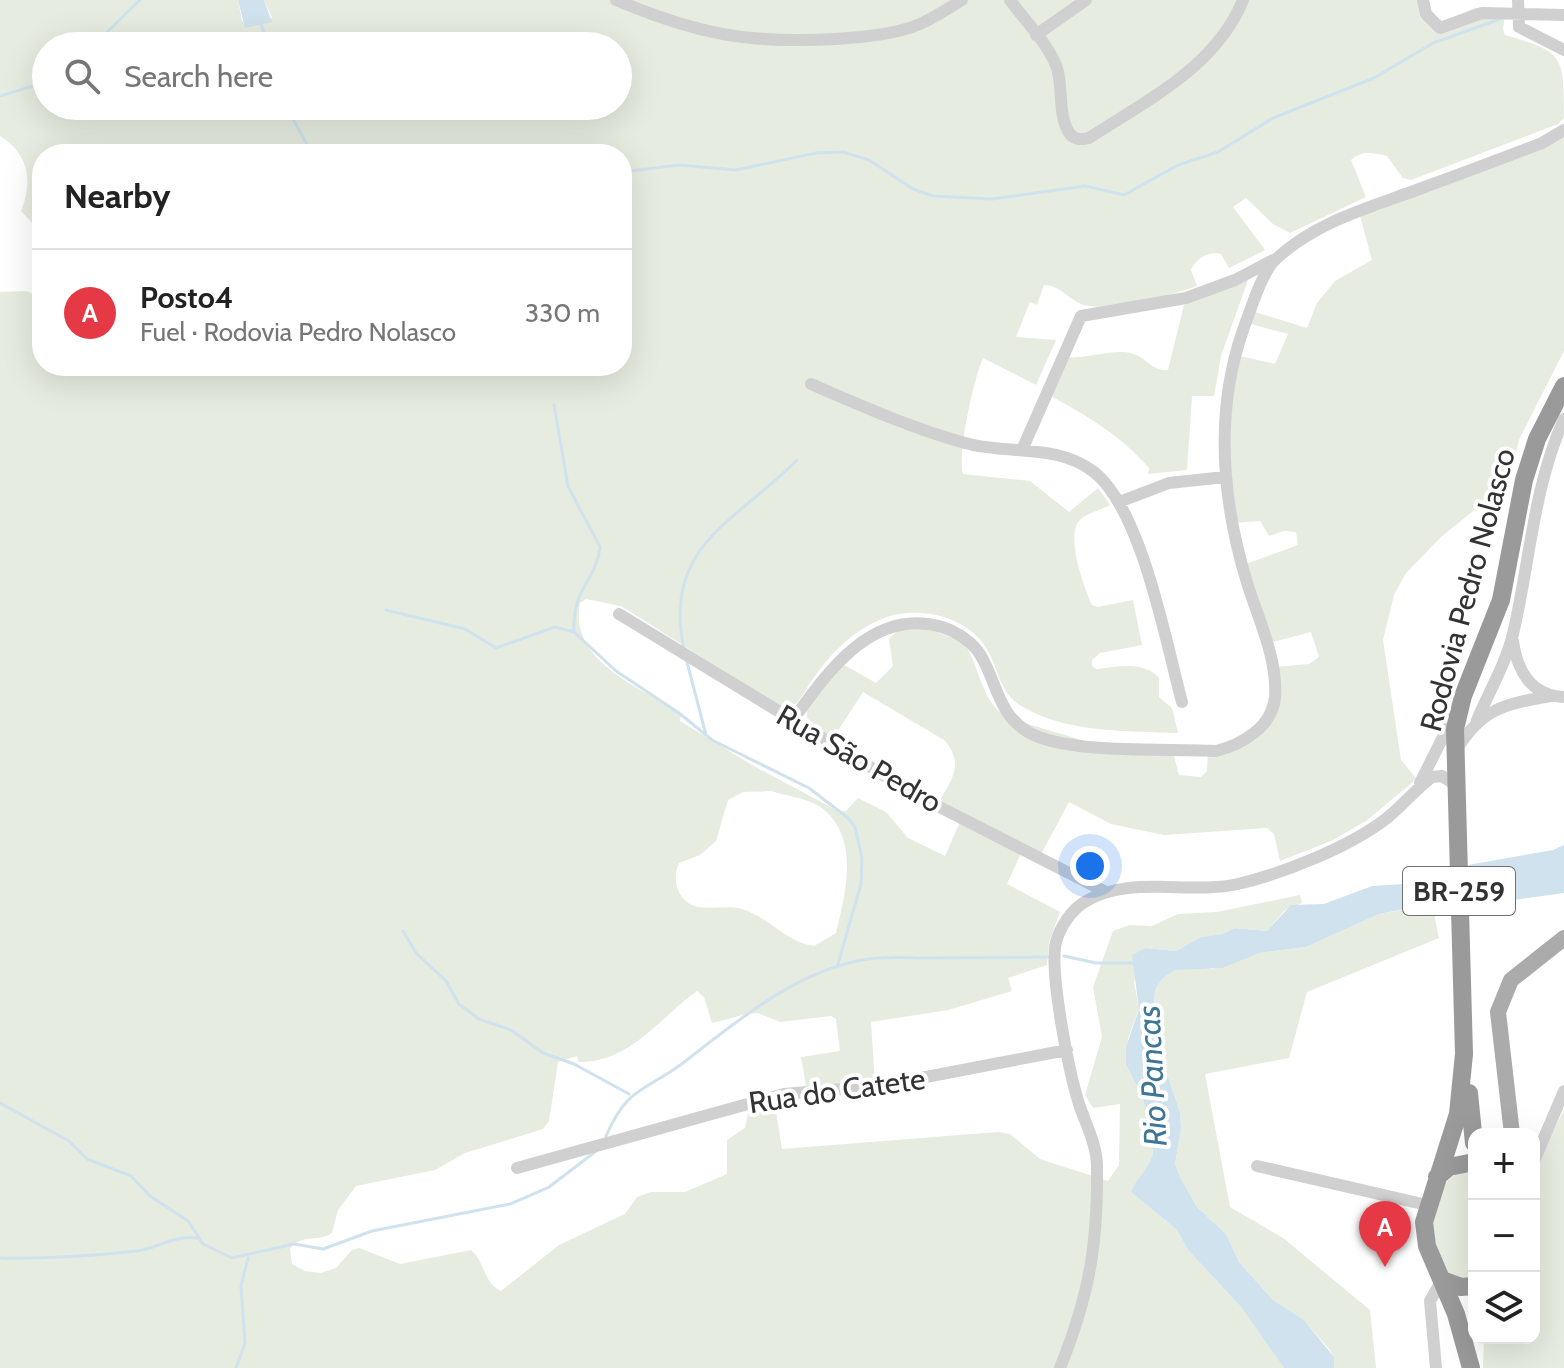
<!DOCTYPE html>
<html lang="en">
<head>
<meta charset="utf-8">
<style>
  :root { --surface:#fff; --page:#f2f2f2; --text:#222; --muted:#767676; --line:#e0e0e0; --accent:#e63946 }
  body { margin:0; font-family:Cabin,sans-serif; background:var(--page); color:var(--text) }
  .controls { position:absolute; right:24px; bottom:24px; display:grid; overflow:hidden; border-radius:16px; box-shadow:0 8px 32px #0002 }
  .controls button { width:72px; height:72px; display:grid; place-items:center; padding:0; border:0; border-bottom:2px solid var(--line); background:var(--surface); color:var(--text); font:40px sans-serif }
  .you { position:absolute; left:1090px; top:866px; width:28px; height:28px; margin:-20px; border:6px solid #fff; border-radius:50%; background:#1a73e8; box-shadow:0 0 0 12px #1a73e833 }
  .badge { display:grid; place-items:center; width:52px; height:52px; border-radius:50%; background:var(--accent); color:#fff; font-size:26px; font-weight:700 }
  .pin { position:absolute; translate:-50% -66px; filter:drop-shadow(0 2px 4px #0008) }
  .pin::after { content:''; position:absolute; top:42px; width:28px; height:24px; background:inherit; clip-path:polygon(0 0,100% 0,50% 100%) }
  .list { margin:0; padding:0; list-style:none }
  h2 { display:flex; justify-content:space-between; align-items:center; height:104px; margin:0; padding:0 32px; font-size:34px }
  h2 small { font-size:26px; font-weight:400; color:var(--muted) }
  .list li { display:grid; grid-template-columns:52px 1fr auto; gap:24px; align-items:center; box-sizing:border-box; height:128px; padding:0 32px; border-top:2px solid var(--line) }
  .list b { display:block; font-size:30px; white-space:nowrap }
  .list p { margin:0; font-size:26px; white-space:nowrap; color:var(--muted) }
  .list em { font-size:26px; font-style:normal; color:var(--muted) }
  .icon { flex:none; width:44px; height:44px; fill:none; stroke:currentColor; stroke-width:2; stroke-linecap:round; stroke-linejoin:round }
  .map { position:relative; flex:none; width:1564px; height:1368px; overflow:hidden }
  .search { position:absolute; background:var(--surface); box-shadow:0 8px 32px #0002; left:32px; top:32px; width:600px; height:88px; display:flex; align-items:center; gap:20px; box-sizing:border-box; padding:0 28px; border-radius:44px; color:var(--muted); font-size:30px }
  .panel { position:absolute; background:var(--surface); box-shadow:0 8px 32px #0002; left:32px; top:144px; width:600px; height:232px; border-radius:32px }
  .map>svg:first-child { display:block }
  .green { fill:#e6ecdf; fill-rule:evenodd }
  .water { fill:#cfe2ee }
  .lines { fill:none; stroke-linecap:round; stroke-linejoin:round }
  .stream { stroke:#cfe2ee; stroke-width:3 }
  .minor { stroke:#d0d0d0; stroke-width:12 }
  .major { stroke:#ababab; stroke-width:16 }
  .highway { stroke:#9a9a9a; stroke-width:18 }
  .labels { text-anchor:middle; stroke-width:8; stroke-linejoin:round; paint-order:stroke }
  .shield { fill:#fff; stroke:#707070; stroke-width:2 }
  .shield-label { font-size:28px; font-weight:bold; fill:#333 }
  .street-label { font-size:30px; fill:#333; stroke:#fff }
  .water-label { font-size:32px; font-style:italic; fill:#3f7597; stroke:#fff }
</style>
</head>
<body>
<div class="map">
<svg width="1564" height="1368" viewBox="0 0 1564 1368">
  <rect width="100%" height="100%" fill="#fff"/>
  <path class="green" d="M0 0H238L242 21 272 18 264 0H1425L1424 20 1431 27 1475 8H1506L1503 29 1505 35C1564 52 1564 55 1564 118L1558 124 1411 180 1403 178 1387 156C1373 153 1362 150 1351 160L1366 197 1290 233 1273 224 1246 198 1233 207 1265 250 1229 268 1221 254C1209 250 1195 260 1191 270L1197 286C1167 296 1121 310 1089 306 1071 304 1062 285 1044 285L1037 305 1030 302 1016 337 1056 340 1036 385 983 358C974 378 957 454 963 474L1030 481 1069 512 1098 488 1110 505C1101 510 1088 513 1081 519 1064 533 1084 588 1092 605L1098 607 1133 600 1142 645 1100 653 1092 660V666L1096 669C1117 667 1144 660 1159 678V697L1172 708 1178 733C1128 731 1067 733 1023 707 1002 695 1000 677 991 657 975 619 925 605 887 617 852 630 831 653 810 683 804 693 797 706 787 711L621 606 586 599 580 603C568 661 641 688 681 713L680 721 752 765 838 811H846L858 798 886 812 908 838 945 856 960 822 935 808C949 784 967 765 944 740L863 692 832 740 807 718V710L839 662 876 683 893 666 889 639C908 616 942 634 964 643 981 668 980 702 1008 718L1095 744 1172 749 1179 775 1201 777 1207 771 1208 749C1262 736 1266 718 1275 667L1309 664 1319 657 1311 632 1269 643 1243 565 1298 545 1296 532 1284 531 1269 536 1260 521 1233 523 1226 429 1240 356 1275 364 1288 334 1247 323 1252 311 1307 328 1317 303 1335 281 1372 260 1360 216 1564 134V351L1519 440 1509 482 1441 537 1406 573 1394 595 1383 640 1401 760 1416 778 1413 782 1366 821 1331 841 1280 861 1274 834 1267 828 1164 835 1111 824 1069 802 1038 860 1021 853 1007 884 1060 912 1049 942 1047 965 1008 978 1012 991 948 1010 871 1022 875 1083 807 1091 801 1057 840 1051 836 1019 831 1016 780 1022 758 1013 747 1014 712 1023 704 997 697 991C658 1019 631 1062 579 1062L577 1056 558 1062 549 1121 543 1129 465 1153 435 1170 356 1186 338 1210 332 1233C317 1243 301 1233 290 1249L292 1264 305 1271 321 1273 336 1268 352 1250 359 1248 400 1264 471 1250C485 1262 484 1284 501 1291L559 1245 625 1214 637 1197 651 1192H685L727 1174V1140L745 1128 748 1113 776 1111 782 1149 998 1132 1010 1134 1040 1159 1108 1181 1119 1165 1120 1104 1093 1108 1085 1095 1102 1037 1093 987 1113 931 1130 925 1152 926 1178 914 1217 912 1300 895 1302 903 1285 910 1267 931 1235 928 1224 934 1201 937 1176 951 1146 948 1134 982 1139 1008 1128 1039 1126 1065 1143 1098 1153 1151C1152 1166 1136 1177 1131 1192L1177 1230 1188 1250 1241 1307 1284 1368H0V292L26 291 42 298V366H622V154H42V240L37 228 21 211C33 181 29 154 0 136ZM46 46H618V106H46ZM771 791C786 796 806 798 819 806 861 835 846 892 836 933L814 946C788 943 768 917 742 909 726 904 701 913 687 902 675 892 673 876 679 863L700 855 716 841 728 800 743 792Z
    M1246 278 1248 280 1221 356 1214 396H1192L1187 470 1148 474 1149 468C1119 434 1086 415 1047 394L1063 357C1085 360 1117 347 1134 354 1148 359 1151 371 1168 370L1184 305Z
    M1432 904 1439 938 1307 992 1289 1058 1205 1074 1230 1207 1283 1238 1370 1310 1376 1368H1334V1357L1329 1349 1304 1320 1273 1300 1239 1262 1226 1234 1197 1207 1180 1177 1175 1164 1181 1129 1180 1112 1153 1031 1155 990 1163 978 1176 970 1192 966 1213 969 1259 953 1306 947 1379 914Z
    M1564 1110V1368H1483L1484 1338H1534V1168Z
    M1474 1166V1282L1449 1274C1425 1232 1421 1183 1474 1166Z"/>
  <path class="water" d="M238 0H264L272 22 245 28Z
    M1564 845V893L1463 907 1444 901 1379 914 1306 947 1259 953 1222 968 1176 970 1163 978 1155 990 1153 1032 1180 1112 1181 1129 1175 1164 1180 1177 1197 1207 1226 1234 1239 1262 1273 1300 1304 1320 1334 1357V1368H1284L1241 1307 1188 1250 1177 1230 1131 1192C1136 1177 1152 1166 1153 1151L1143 1098 1126 1065V1047L1139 1009 1132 955 1146 948 1176 951 1201 937 1223 934 1235 928 1267 931 1291 905 1324 904 1372 886 1421 883 1444 886 1462 866 1553 850Z"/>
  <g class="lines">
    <path class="stream" d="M261 23 267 46
      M93 46 140 0
      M0 96 46 82
      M286 106 312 154
      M622 172 679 165 736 170 816 153 843 152 869 160 913 189 933 196 992 199 1085 186 1124 195 1178 165 1218 152 1273 118 1374 78 1433 43 1500 19
      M554 405 568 486 600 547C596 582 572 587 574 632
      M386 610 465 629 496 648 555 627 574 632 616 671 679 713 712 740 809 788 848 818 855 827 862 858 861 884 837 967
      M684 650C662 545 735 523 797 460
      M687 662 706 735
      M403 931 416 953 446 981 459 1004 479 1019 511 1030 543 1053 574 1064 629 1094
      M1064 956 1096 963H1135
      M0 1103 69 1141 87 1159 131 1176 150 1196 188 1221 203 1244 232 1258 294 1244 323 1249 372 1231 510 1204 549 1187 595 1152
      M606 1136C628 1086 644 1092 683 1063 736 1022 798 969 868 959 887 956 909 958 929 958 970 958 1010 957 1051 957
      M0 1258C46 1259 91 1256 137 1251 159 1248 173 1235 197 1238
      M236 1368 245 1343 241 1286 248 1258"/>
    <path class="minor" d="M616 0C697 34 748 44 836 39 863 37 894 35 920 24 934 18 949 8 962 0
      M1010 0C1025 21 1048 43 1057 68 1063 87 1058 113 1068 131 1073 140 1080 140 1089 138 1147 100 1216 67 1243 0
      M1423 0 1426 14 1440 28 1482 13 1564 15
      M1518 0 1519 27 1564 50
      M1036 35 1086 0
      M811 384C862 406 911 428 965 443 1007 455 1057 443 1094 472 1142 510 1166 643 1182 702
      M1022 450 1081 316 1186 298 1235 280 1273 260
      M1119 502 1169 483 1225 477
      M619 614 916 795 1106 892
      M1513 641C1517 670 1531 696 1564 697
      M793 720C828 671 873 607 942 627 957 632 973 642 981 656 997 683 998 714 1028 732 1068 755 1167 748 1216 751 1241 745 1272 727 1275 698 1278 661 1259 620 1248 586 1222 502 1214 414 1243 330 1250 312 1262 271 1276 259 1313 224 1364 209 1411 192 1455 176 1498 160 1542 143L1564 130
      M1477 720C1489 692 1506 663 1513 634 1530 562 1533 488 1564 419
      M1457 749C1482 708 1505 704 1551 696
      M1420 783 1453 717
      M1534 1161 1564 1091
      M1257 1166 1427 1205
      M517 1168 784 1094 879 1086 1067 1050
      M1060 1368C1089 1296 1098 1245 1097 1167 1097 1145 1086 1125 1079 1104 1069 1072 1049 972 1056 942 1060 927 1071 911 1083 903 1127 874 1189 895 1238 884 1284 873 1350 847 1387 818 1403 805 1416 789 1432 777L1442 776 1454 784
      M1436 1368 1430 1301 1442 1280"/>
    <path class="major" d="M1512 1134 1498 1012 1511 980 1564 938"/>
    <path class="highway" d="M1469 1093 1474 1143
      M1437 1177 1449 1167 1474 1162
      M1442 1280 1461 1287 1474 1286
      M1471 1368 1456 1314 1427 1246 1424 1222 1458 1114 1464 1054 1455 729 1463 696 1501 600 1524 480 1537 439 1564 386"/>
  </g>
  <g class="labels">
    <rect class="shield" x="1403" y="867" width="112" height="48" rx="6"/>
    <g class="shield-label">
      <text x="1459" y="901">BR-259</text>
    </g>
    <g class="street-label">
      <text transform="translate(1468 590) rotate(-75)" y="10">Rodovia Pedro Nolasco</text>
      <text transform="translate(859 759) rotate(30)" y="10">Rua São Pedro</text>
      <text transform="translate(837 1091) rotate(-8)" y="10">Rua do Catete</text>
    </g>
    <g class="water-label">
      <text transform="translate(1152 1076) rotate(-93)" y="11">Rio Pancas</text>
    </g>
  </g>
</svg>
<div class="controls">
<button>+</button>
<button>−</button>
<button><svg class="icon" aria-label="layers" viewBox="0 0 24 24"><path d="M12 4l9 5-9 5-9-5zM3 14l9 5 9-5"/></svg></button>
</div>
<div class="you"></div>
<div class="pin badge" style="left:1385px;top:1267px">A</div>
<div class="search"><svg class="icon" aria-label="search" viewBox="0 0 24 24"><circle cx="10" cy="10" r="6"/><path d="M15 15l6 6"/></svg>Search here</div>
<section class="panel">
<h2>Nearby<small></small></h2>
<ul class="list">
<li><span class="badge">A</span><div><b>Posto4</b><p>Fuel · Rodovia Pedro Nolasco</p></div><em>330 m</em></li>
</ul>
</section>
</div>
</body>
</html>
